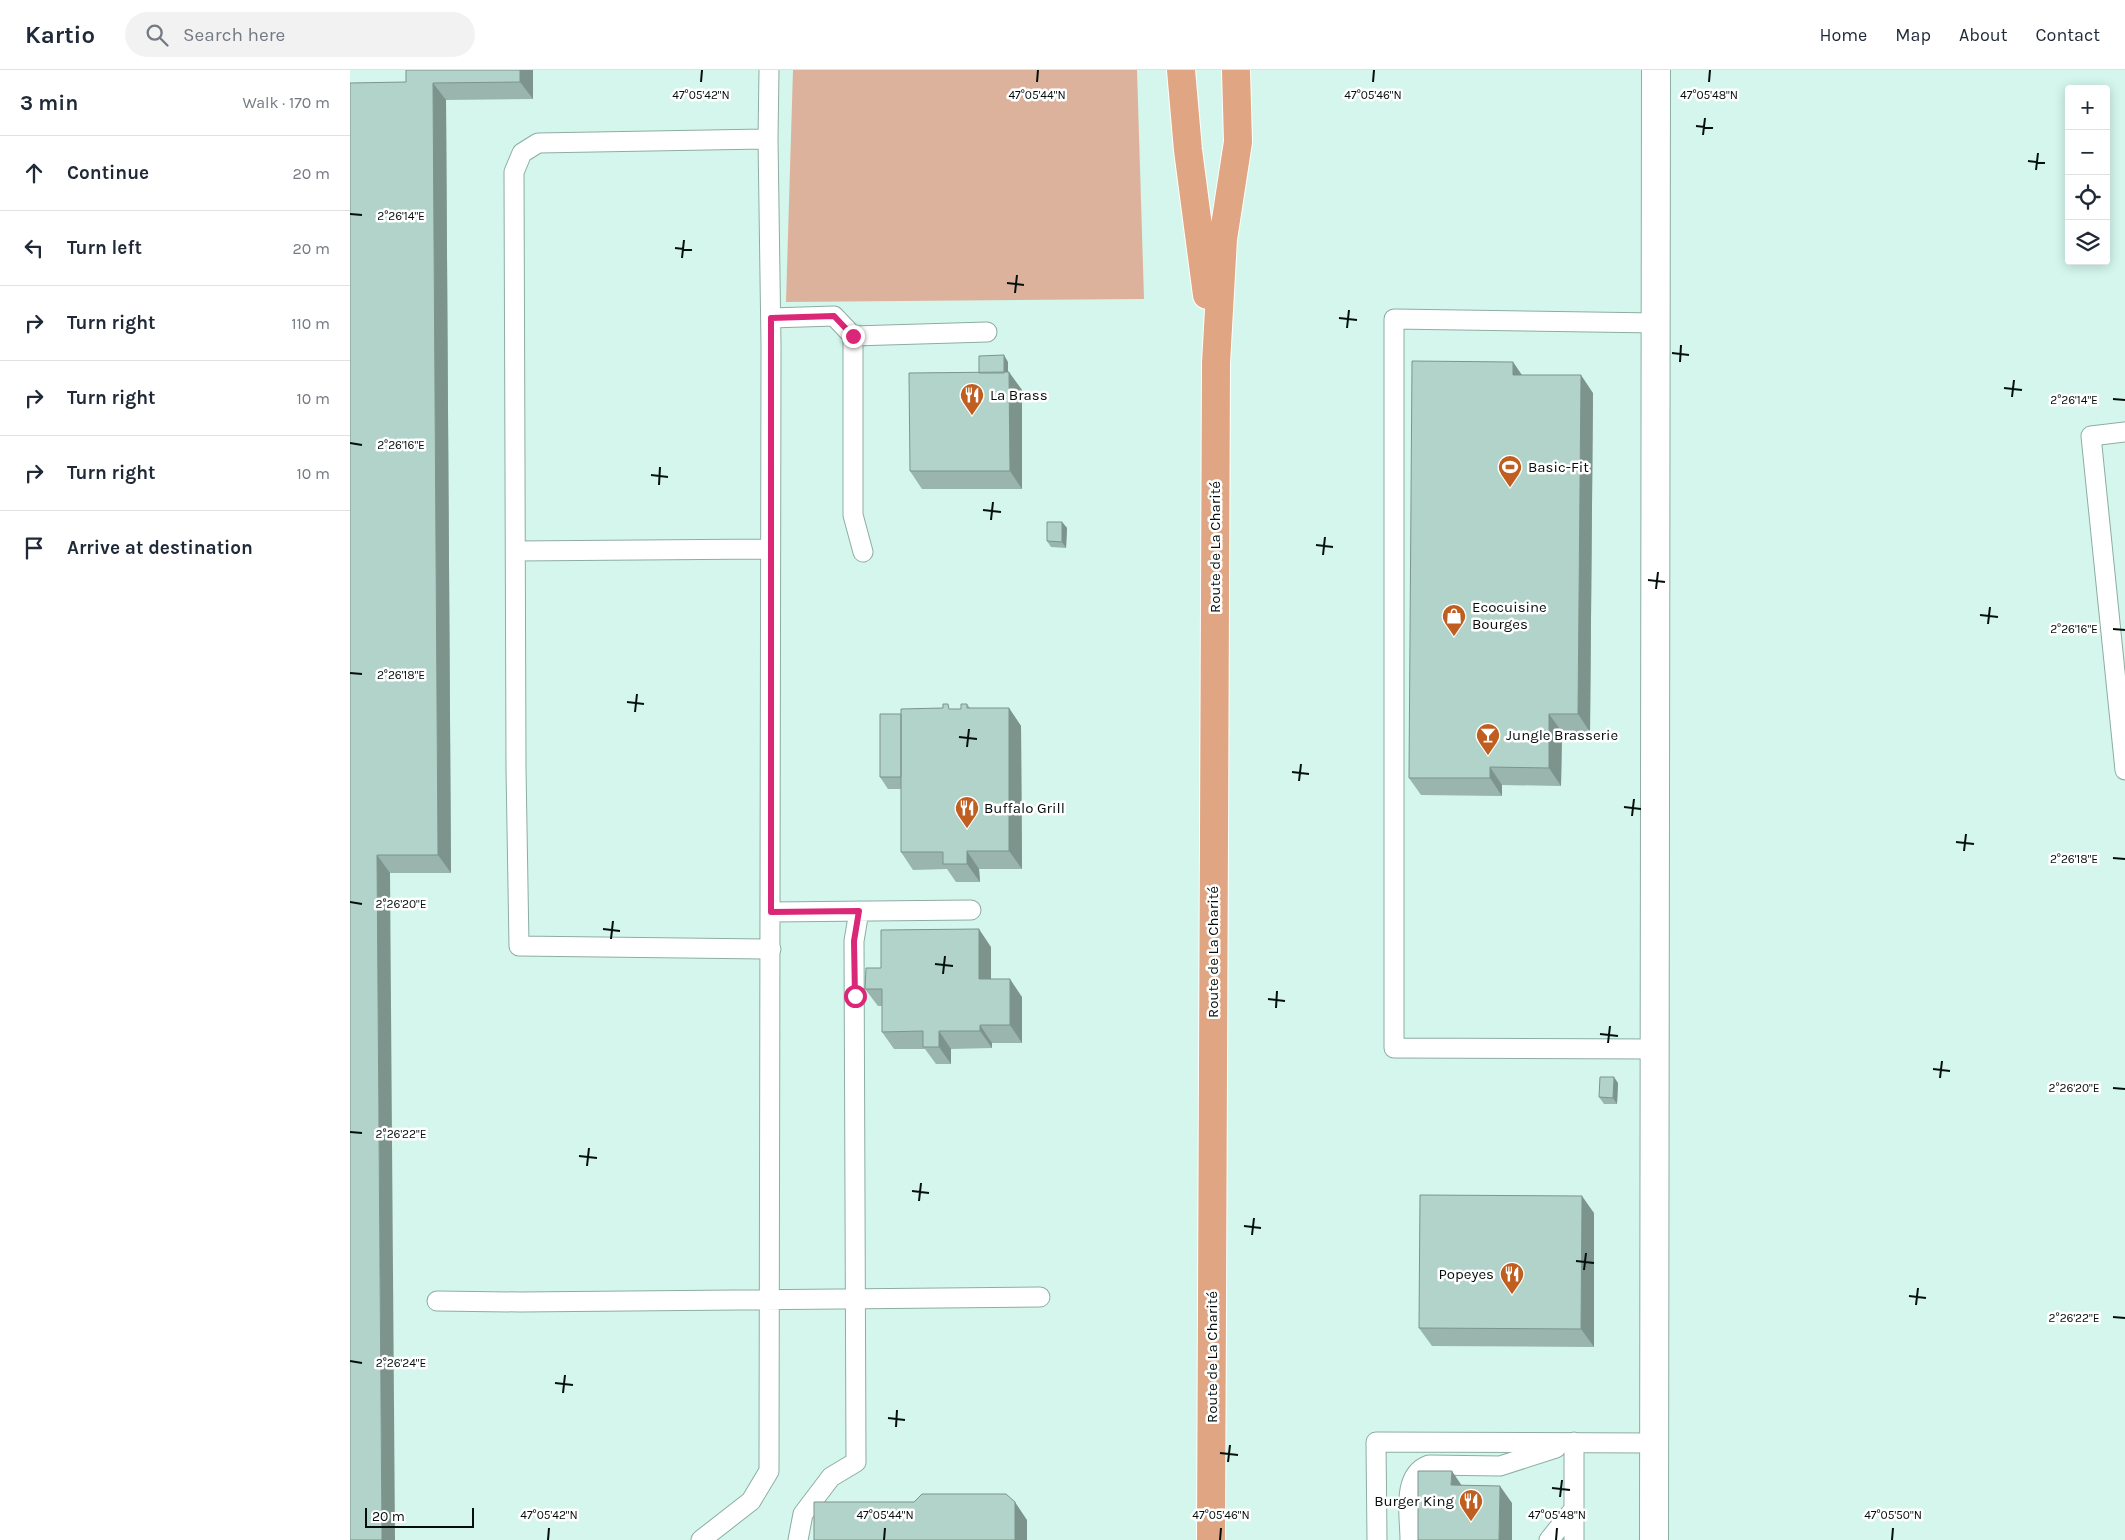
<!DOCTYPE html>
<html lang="en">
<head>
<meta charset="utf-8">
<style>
  :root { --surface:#fff; --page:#f2f2f3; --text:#1f2937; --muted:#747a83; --line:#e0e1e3 }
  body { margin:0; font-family:Karla,sans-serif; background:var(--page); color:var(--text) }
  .controls { position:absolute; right:15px; top:15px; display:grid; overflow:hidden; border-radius:5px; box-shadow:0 2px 12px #0003 }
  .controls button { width:45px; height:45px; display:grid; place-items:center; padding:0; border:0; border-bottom:1px solid var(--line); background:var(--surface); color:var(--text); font:25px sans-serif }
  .scale { position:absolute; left:15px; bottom:12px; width:109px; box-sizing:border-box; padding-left:5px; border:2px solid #040f0c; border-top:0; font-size:14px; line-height:18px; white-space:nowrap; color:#040f0c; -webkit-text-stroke:4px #fff; paint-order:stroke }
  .stop { position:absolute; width:15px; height:15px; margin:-11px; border:4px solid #db2777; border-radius:50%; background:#fff }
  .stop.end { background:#db2777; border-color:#fff; box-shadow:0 1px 5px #0008 }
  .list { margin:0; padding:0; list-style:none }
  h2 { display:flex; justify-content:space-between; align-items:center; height:65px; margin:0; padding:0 20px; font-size:21px }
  h2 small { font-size:16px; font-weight:400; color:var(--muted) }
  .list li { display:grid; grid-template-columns:32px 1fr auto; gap:15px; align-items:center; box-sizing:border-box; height:75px; padding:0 20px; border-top:1px solid var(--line) }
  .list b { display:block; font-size:19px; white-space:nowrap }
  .list em { font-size:16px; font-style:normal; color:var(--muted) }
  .icon { flex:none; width:28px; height:28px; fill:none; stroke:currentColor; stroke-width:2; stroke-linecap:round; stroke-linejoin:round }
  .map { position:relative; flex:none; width:1775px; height:1470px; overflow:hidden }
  header { display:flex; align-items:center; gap:30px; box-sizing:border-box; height:70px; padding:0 25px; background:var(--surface); border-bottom:1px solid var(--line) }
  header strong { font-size:24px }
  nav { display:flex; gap:28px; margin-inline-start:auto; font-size:18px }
  .search { width:350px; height:45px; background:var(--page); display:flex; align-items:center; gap:12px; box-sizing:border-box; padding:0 18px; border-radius:28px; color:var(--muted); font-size:19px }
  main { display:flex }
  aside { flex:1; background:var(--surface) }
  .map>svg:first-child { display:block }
  .grass { fill:#ddb29c }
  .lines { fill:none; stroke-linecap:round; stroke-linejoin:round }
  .lane-casing { stroke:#8dada3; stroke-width:21 }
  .street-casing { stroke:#8dada3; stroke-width:30 }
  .primary-casing { stroke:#fff; stroke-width:30 }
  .lane { stroke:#fff; stroke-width:19 }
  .street { stroke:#fff; stroke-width:28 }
  .primary { stroke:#e0a582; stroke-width:28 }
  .wall { fill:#99b5ad }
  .shaded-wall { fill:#7d948d }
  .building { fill:#b2d3c9; stroke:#7d948d }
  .route { stroke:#db2777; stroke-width:6 }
  .ticks { fill:none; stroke:#040f0c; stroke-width:2 }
  .labels { text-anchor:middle; stroke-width:5; stroke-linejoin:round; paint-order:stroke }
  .poi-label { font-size:15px; fill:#040f0c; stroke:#fff; text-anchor:start }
  .street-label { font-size:15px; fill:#040f0c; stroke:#fff }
  .ticks-label { font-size:12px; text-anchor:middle; fill:#040f0c; stroke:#fff; stroke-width:5; stroke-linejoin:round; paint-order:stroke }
</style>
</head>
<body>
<header>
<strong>Kartio</strong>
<div class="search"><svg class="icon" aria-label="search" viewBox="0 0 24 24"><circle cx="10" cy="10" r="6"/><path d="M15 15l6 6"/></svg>Search here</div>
<nav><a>Home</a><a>Map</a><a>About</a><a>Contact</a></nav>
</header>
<main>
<aside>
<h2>3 min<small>Walk · 170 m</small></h2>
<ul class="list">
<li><svg class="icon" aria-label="ahead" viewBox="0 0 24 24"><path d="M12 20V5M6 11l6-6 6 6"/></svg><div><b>Continue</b></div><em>20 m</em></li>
<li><svg class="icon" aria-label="left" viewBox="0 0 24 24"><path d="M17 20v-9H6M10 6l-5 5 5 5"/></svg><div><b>Turn left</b></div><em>20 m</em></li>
<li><svg class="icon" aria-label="right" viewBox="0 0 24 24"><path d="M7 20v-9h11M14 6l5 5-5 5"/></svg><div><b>Turn right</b></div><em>110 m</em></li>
<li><svg class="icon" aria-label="right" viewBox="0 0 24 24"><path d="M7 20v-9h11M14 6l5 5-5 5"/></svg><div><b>Turn right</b></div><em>10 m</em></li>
<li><svg class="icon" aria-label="right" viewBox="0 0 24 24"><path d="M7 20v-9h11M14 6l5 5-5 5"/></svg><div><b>Turn right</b></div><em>10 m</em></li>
<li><svg class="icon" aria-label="arrive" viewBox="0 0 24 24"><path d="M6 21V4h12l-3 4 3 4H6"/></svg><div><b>Arrive at destination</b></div></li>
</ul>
</aside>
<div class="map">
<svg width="1775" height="1470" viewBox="0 0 1775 1470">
  <rect width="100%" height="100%" fill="#d4f6ec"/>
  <path class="grass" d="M443 0H787L794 229 436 232Z"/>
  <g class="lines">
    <g class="lane-casing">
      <path id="lane" d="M418 69 188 73 172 83 164 102 166 698 169 876 421 879
        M421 248 484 246 503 266V445L513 482
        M503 266 637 262
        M1775 362 1741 366 1775 700
        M166 481 420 479
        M421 842 621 840
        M1304 979 1044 978V249L1306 253
        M87 1231 170 1232 690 1227
        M351 1470 401 1431 419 1401 421 275 418 69 419 0
        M448 1470 453 1444 481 1407 506 1392 504 871 509 841
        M1027 1470 1026 1372 1304 1373
        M1060 1470C1060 1446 1051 1405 1079 1395L1150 1396 1206 1378
        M1199 1470 1224 1439
        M1224 1470V1372"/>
    </g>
    <g class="street-casing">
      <path id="street" d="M1304 1470 1306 0"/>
    </g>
    <g class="primary-casing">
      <path id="primary" d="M831 0 838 80 857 225
        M861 1470 866 293 873 169 888 72 886 0"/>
    </g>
    <use href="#lane" class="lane"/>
    <use href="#street" class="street"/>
    <use href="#primary" class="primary"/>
  </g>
  <path class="wall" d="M183 0V29L96 30 101 803H40L0 1470 56 12Z
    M658 292V302L672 320V419H572L560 401 629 303Z
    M1163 292 1172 305 1243 323 1240 662H1212L1211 716 1152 715V726L1071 725 1059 708Z
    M712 452 717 458 716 478 701 477 697 471Z
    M617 634 620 638H659L671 656 672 799H629L630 812H606L597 799 563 800 551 782V719H538L530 707 551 644 602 639H611Z
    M641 877V909L672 927V973H642V978L601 979V994H586L575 979H544L532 962V936H528L515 919 531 898Z
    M1268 1013 1267 1034H1254L1249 1027Z
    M1244 1143V1277L1082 1276 1069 1258Z"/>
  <path class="shaded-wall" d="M170 0H183V29L170 12Z
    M83 13 96 30 101 803 88 785Z
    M654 285 658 292V320L654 314Z
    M1163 292 1175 310 1163 305Z
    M659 302 672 320V419L660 401Z
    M1231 305 1243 323 1240 662 1228 644Z
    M712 452 717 458 716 478 712 472Z
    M659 638 671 656 672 799 659 781Z
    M1199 644 1212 662 1211 716 1199 698Z
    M1140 697 1152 715V726L1140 708Z
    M617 781 629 799 630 812 617 794Z
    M27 785 40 803 45 1470H32Z
    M629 859 641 877V927L629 909Z
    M660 909 672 927V973L660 955Z
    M630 955 642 973V978L630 961Z
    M589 961 601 979V994L589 977Z
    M1264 1007 1268 1013 1267 1034 1263 1028Z
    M1232 1126 1244 1143V1277L1231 1259Z
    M1102 1401 1114 1419 1101 1415Z
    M1150 1416 1162 1433V1470H1149Z
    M665 1432 677 1450V1470H665Z"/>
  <path class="building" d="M56 0H170V12L83 13 88 785H27L32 1470H0V13L56 12Z
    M654 285V303H629V286Z
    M1062 291 1163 292V305H1231L1228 644H1199V698L1140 697V708H1059Z
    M659 302 660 401H560L559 303Z
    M697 452H712V472L697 471Z
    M593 634H598L599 639H611V634H617V638H659V781H617V794H593V782H551V639L593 638Z
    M530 644H551V707H530Z
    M629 859V909H660V955H630V961H589V977H573V961L532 962V919H515L516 898H531V860Z
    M1250 1007H1264L1263 1028 1249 1027Z
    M1070 1125 1232 1126 1231 1259 1069 1258Z
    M1068 1401H1102L1101 1415 1150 1416 1149 1470H1068Z
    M572 1424H656L665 1432V1470H464V1432H564Z"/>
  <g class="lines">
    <path class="route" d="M503 266 484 246 421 248V842L509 841 504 871 505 926"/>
  </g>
  <path class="ticks" d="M351 12 352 0M687 12 688 0M1023 12 1024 0M1359 12 1360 0M1346 56 1363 58M1353 65 1355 48M1678 91 1695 93M1686 100 1688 83M0 144 12 145M325 178 342 180M332 188 334 170M657 213 674 215M665 223 667 205M989 248 1007 250M997 258 999 240M1322 283 1339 285M1330 292 1331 275M1654 318 1672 320M1662 327 1664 310M1763 329 1775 330M0 373 12 375M301 405 318 407M309 415 310 397M633 440 651 442M641 450 643 432M966 475 983 477M973 485 975 467M1298 510 1315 512M1306 519 1308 502M1630 545 1648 547M1638 554 1640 537M1763 559 1775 560M0 603 12 604M277 632 294 634M285 642 287 624M609 667 627 669M617 677 619 659M942 702 959 704M949 711 951 694M1274 737 1291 739M1282 746 1284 729M1606 772 1624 774M1614 781 1616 764M1763 788 1775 789M0 832 12 834M253 859 270 861M261 869 263 851M585 894 603 896M593 904 595 886M918 929 935 931M926 938 927 921M1250 964 1268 966M1258 973 1260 956M1583 999 1600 1001M1590 1008 1592 991M1763 1018 1775 1019M0 1062 12 1063M229 1086 247 1088M237 1096 239 1078M562 1121 579 1123M569 1131 571 1113M894 1156 911 1158M902 1165 904 1148M1226 1191 1244 1193M1234 1200 1236 1183M1559 1226 1576 1228M1566 1235 1568 1218M1763 1247 1775 1248M0 1291 12 1293M205 1313 223 1315M213 1323 215 1305M538 1348 555 1350M546 1357 547 1340M870 1383 888 1385M878 1392 880 1375M1202 1418 1220 1420M1210 1427 1212 1410M198 1470 199 1458M534 1470 535 1458M870 1470 871 1458M1206 1470 1207 1458M1542 1470 1543 1458"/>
  <defs>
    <g id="restaurant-pin" transform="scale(1.25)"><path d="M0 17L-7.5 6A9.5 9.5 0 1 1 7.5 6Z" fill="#c05e20" stroke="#fff"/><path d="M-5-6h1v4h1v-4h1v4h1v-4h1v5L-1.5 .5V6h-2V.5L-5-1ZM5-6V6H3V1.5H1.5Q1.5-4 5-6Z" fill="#fff"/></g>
    <g id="stadium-pin" transform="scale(1.25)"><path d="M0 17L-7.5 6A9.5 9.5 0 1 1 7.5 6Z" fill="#c05e20" stroke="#fff"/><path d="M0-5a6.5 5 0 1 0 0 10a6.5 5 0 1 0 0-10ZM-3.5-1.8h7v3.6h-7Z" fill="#fff"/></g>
    <g id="shop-pin" transform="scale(1.25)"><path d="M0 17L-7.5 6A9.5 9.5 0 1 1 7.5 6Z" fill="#c05e20" stroke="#fff"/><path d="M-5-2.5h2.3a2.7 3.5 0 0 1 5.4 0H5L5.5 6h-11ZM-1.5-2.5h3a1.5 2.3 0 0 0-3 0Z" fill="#fff"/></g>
    <g id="bar-pin" transform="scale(1.25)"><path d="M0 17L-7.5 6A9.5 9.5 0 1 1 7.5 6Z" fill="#c05e20" stroke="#fff"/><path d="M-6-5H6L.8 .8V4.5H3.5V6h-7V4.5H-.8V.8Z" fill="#fff"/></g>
  </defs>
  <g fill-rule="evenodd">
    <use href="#restaurant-pin" x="622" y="325"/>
    <use href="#stadium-pin" x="1160" y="397"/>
    <use href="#shop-pin" x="1104" y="546"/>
    <use href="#bar-pin" x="1138" y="665"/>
    <use href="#restaurant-pin" x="617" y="738"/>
    <use href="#restaurant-pin" x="1162" y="1204"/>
    <use href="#restaurant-pin" x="1121" y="1431"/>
  </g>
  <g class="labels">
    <g class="poi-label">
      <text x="640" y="330">La Brass</text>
      <text x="1178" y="402">Basic-Fit</text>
      <text x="1122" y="542">Ecocuisine<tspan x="1122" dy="17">Bourges</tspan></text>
      <text x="1156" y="670">Jungle Brasserie</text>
      <text x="634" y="743">Buffalo Grill</text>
      <text x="1144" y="1209" text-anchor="end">Popeyes</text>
      <text x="1104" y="1436" text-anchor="end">Burger King</text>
    </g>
    <g class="street-label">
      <text transform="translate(865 477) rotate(-90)" y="5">Route de La Charité</text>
      <text transform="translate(863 882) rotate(-90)" y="5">Route de La Charité</text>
      <text transform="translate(862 1287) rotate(-90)" y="5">Route de La Charité</text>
    </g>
  </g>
  <g class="ticks-label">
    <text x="351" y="29">47°05'42"N</text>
    <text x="687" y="29">47°05'44"N</text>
    <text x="1023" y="29">47°05'46"N</text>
    <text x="1359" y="29">47°05'48"N</text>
    <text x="51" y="150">2°26'14"E</text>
    <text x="1724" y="334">2°26'14"E</text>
    <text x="51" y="379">2°26'16"E</text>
    <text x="1724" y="563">2°26'16"E</text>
    <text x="51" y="609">2°26'18"E</text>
    <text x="1724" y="793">2°26'18"E</text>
    <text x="51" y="838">2°26'20"E</text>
    <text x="1724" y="1022">2°26'20"E</text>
    <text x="51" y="1068">2°26'22"E</text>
    <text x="1724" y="1252">2°26'22"E</text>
    <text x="51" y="1297">2°26'24"E</text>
    <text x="199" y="1449">47°05'42"N</text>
    <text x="535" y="1449">47°05'44"N</text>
    <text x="871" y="1449">47°05'46"N</text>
    <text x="1207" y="1449">47°05'48"N</text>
    <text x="1543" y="1449">47°05'50"N</text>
  </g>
</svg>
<div class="controls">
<button>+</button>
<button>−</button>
<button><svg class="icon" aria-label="locate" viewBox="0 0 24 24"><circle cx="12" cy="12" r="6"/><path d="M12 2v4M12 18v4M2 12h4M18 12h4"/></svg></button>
<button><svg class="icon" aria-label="layers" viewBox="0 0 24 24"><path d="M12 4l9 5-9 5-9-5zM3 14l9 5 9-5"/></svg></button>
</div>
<div class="scale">20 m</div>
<div class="stop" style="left:505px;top:926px"></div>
<div class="stop end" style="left:503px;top:266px"></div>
</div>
</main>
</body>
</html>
